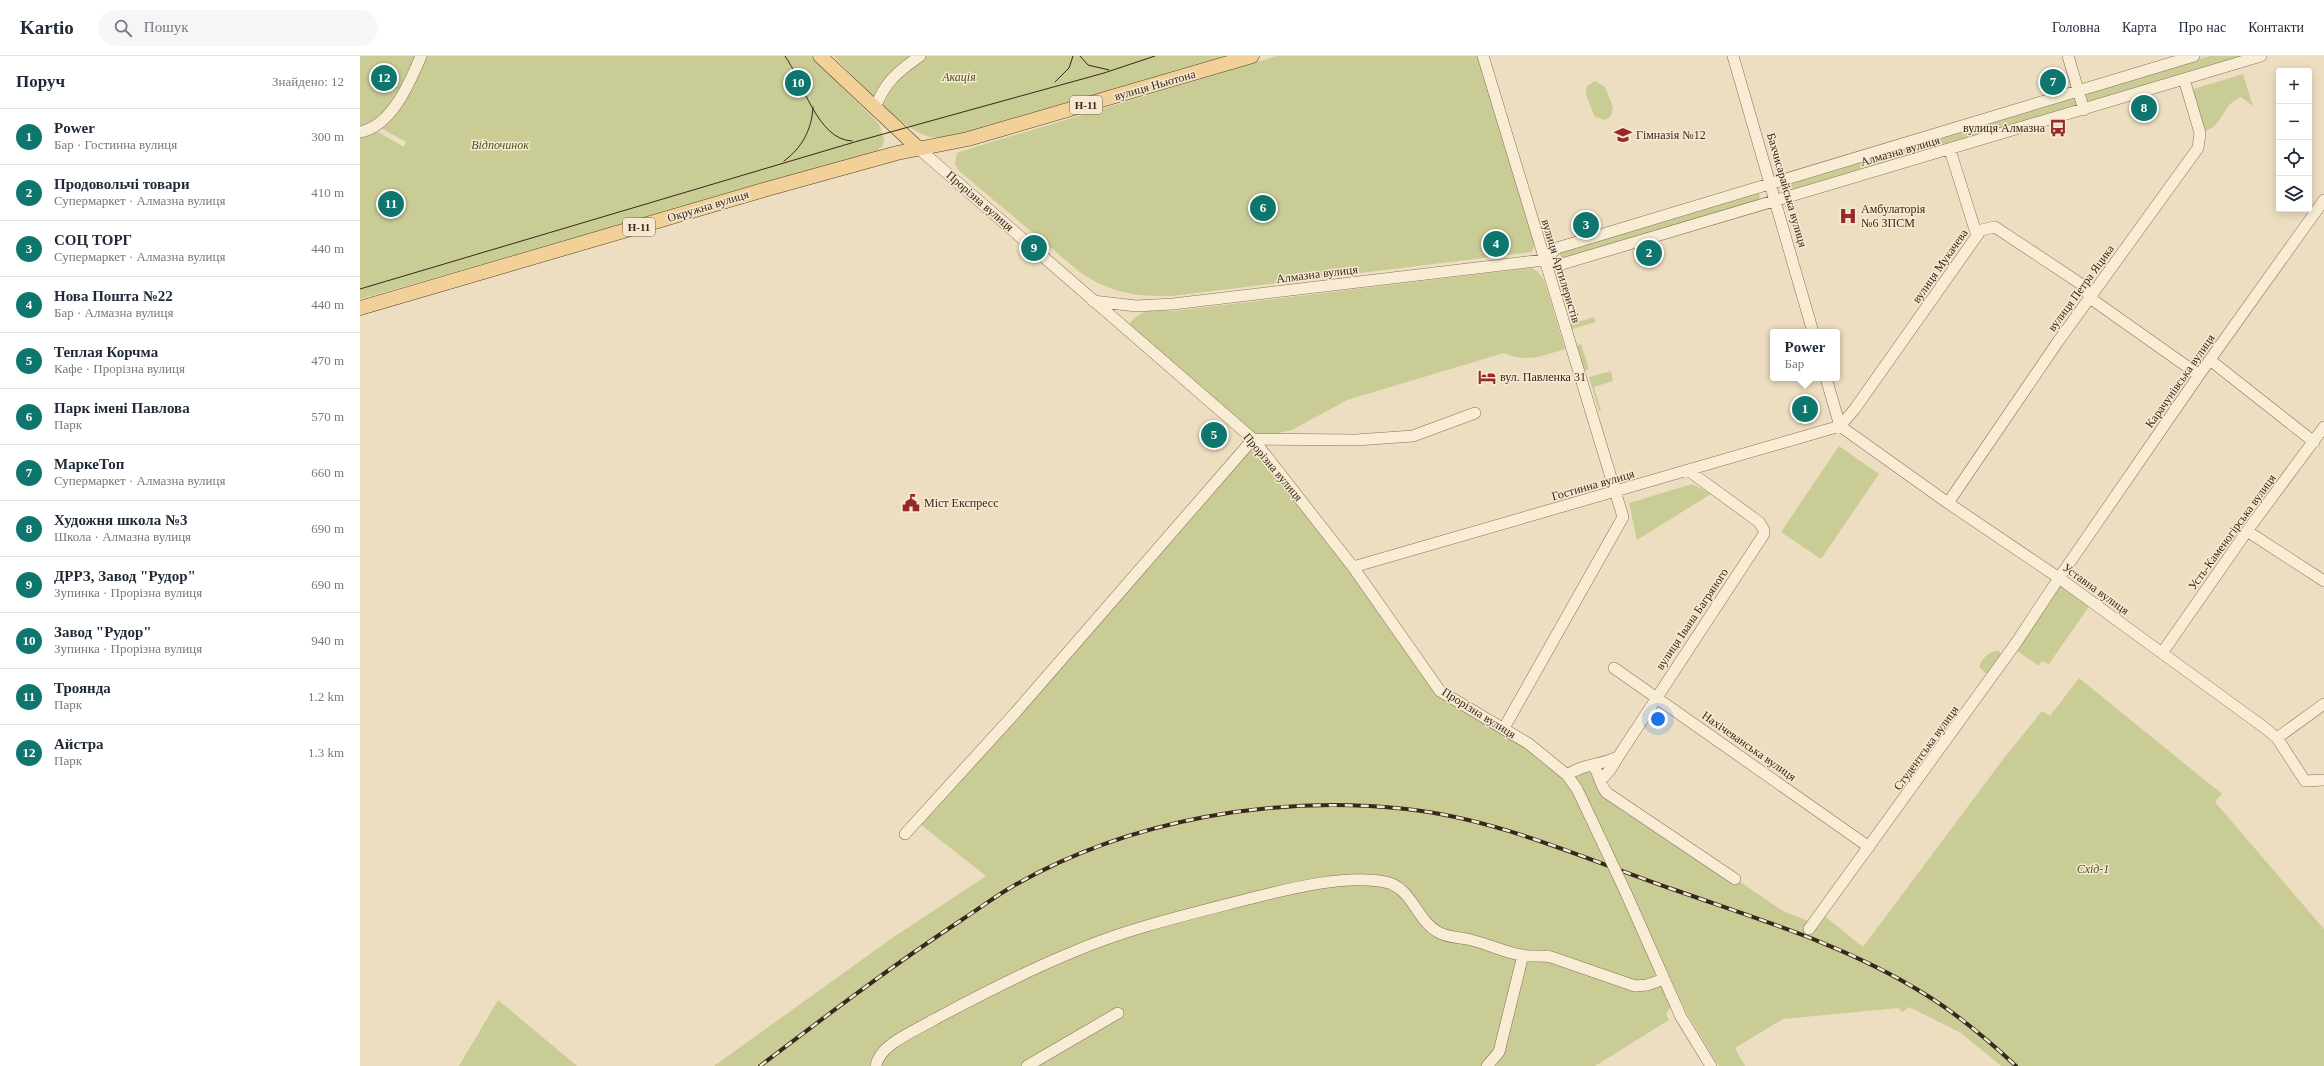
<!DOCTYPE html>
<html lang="uk">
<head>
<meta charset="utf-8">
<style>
  :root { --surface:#fff; --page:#f6f6f7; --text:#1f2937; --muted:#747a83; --line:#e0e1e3; --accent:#0f766e }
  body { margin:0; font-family:Georgia,serif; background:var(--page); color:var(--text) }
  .controls { position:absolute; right:12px; top:12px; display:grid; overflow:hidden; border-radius:4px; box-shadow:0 2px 10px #0003 }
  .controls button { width:36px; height:36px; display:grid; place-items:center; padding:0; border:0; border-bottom:1px solid var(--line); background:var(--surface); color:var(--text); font:20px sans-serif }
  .you { position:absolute; left:1298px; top:663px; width:14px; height:14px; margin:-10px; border:3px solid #fff; border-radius:50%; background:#1a73e8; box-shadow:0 0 0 6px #1a73e833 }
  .badge { display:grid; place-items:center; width:26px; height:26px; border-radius:50%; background:var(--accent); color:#fff; font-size:13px; font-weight:700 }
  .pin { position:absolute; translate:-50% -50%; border:2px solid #fff; box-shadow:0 1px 4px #0006 }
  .popup { position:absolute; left:1410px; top:273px; width:70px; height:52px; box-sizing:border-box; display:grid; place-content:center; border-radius:4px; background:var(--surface); filter:drop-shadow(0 1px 3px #0005); font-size:13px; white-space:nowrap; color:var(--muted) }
  .popup b { font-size:15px; color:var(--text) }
  .popup::after { content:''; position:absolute; left:50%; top:100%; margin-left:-8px; border:8px solid transparent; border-top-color:var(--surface) }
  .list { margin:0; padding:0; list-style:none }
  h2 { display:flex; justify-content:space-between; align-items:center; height:52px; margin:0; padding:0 16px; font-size:17px }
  h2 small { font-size:13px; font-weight:400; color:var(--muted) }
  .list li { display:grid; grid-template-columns:26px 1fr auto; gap:12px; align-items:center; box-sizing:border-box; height:56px; padding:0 16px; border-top:1px solid var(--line) }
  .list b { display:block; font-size:15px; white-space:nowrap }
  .list p { margin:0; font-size:13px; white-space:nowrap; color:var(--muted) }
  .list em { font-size:13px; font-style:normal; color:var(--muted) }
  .icon { flex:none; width:22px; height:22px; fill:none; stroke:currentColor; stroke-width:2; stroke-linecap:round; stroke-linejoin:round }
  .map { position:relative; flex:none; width:1964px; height:1010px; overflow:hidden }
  header { display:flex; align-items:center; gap:24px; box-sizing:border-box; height:56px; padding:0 20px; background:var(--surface); border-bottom:1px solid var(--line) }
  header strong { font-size:19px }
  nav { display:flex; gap:22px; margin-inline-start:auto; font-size:14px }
  .search { width:280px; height:36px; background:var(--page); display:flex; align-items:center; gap:10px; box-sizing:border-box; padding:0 14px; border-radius:22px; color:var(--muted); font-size:15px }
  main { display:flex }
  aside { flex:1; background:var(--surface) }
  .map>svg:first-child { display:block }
  .green { fill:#c9cc95 }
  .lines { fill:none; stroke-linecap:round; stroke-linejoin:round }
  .minor-casing { stroke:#886f58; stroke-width:12 }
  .major-casing { stroke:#553d2d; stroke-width:15 }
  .minor { stroke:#f9ecd4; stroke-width:11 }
  .major { stroke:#f2d198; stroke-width:14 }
  .tram { stroke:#37281d; stroke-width:1 }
  .rail-casing { stroke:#37281d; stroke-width:4 }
  .rail { stroke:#f6e9d0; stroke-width:2.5; stroke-dasharray:8; stroke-linecap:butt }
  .minor-bridge-casing { stroke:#886f58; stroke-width:12; stroke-linecap:butt }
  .minor-bridge { stroke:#f9ecd4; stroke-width:11 }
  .labels { text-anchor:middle; stroke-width:3; stroke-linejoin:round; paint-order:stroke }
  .shield { fill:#f6e9d0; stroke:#706253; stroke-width:1 }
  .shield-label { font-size:11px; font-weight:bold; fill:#37281d }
  .park-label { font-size:12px; font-style:italic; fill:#4a5423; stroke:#f6e9d0 }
  .street-label { font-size:12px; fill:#37281d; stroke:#f6e9d0 }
  .poi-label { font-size:12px; fill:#37281d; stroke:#f6e9d0; text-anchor:start }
</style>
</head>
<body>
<header>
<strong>Kartio</strong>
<div class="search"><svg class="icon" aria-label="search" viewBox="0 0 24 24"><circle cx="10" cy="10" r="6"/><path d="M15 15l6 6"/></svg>Пошук</div>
<nav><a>Головна</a><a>Карта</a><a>Про нас</a><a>Контакти</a></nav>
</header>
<main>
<aside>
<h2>Поруч<small>Знайдено: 12</small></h2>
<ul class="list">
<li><span class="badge">1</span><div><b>Power</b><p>Бар · Гостинна вулиця</p></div><em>300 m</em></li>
<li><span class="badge">2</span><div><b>Продовольчі товари</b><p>Супермаркет · Алмазна вулиця</p></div><em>410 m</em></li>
<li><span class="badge">3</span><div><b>СОЦ ТОРГ</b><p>Супермаркет · Алмазна вулиця</p></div><em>440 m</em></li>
<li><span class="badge">4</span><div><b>Нова Пошта №22</b><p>Бар · Алмазна вулиця</p></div><em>440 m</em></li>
<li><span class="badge">5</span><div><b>Теплая Корчма</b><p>Кафе · Прорізна вулиця</p></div><em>470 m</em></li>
<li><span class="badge">6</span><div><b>Парк імені Павлова</b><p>Парк</p></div><em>570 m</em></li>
<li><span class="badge">7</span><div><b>МаркеТоп</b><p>Супермаркет · Алмазна вулиця</p></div><em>660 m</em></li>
<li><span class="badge">8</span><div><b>Художня школа №3</b><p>Школа · Алмазна вулиця</p></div><em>690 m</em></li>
<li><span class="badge">9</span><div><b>ДРРЗ, Завод &quot;Рудор&quot;</b><p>Зупинка · Прорізна вулиця</p></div><em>690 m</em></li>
<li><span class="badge">10</span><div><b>Завод &quot;Рудор&quot;</b><p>Зупинка · Прорізна вулиця</p></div><em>940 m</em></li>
<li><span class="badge">11</span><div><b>Троянда</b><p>Парк</p></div><em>1.2 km</em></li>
<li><span class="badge">12</span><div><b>Айстра</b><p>Парк</p></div><em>1.3 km</em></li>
</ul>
</aside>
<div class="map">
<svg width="1964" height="1010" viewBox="0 0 1964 1010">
  <rect width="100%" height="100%" fill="#eedec1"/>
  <path class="green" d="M0 0H59L28 56 0 74Z
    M64 0H451L519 68 524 84 523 90 515 96 0 243V78L16 75 44 91 46 86 19 71Z
    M473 0H876L616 76C601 79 586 83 571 81 543 76 494 21 473 0Z
    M917 0H1117L1175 188 1172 196 812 240C776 241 752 237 721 217L599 115 595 108 597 97 602 95Z
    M1850 0H1885L1730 46 1726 44V39L1729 36Z
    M1883 18 1893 50 1881 41C1862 48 1865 68 1844 76L1830 34Z
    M1235 25 1245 31 1253 51 1251 60 1245 64 1235 61 1226 39 1227 30Z
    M1713 42H1715L1719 49 1429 136 1425 133 1426 127Z
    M1398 136 1400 140 1399 144 1202 202 1200 199V197Z
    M1171 212 1177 215 1184 224 1205 293C1182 300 1167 307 1144 297L987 344 932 374 893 383 1080 635 1206 719 1233 709 1242 732 1423 855 1453 867 1461 857 1503 891 1644 702 1682 655 1690 660 1719 622 1862 738 1855 746 1964 873V1010H1641L1601 977 1549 951 1542 956 1538 952 1423 963 1375 992 1385 1010H1359L1327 958 1271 836 1257 831 1312 947 1306 959 1309 964 1235 1010H354L535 880 626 820 555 764 893 383 765 273C784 250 787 255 814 255Z
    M1234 261 1236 266 1206 275 1204 270Z
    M1221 288 1229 313 1222 315 1215 290Z
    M1251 315 1253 325 1234 331 1241 355H1239L1229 321Z
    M1479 390 1519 418 1461 503 1421 476Z
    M1332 428 1351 438 1277 484 1269 447Z
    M1699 529 1730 549 1689 608 1682 605 1679 610 1656 594Z
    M1635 595H1639L1641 599 1629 617H1625L1619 611C1622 603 1626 598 1635 595Z
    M138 944 217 1010H99Z"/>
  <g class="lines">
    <g class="minor-casing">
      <path id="minor" d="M1123 0 1263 461 1144 672
        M1373 0 1453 276
        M1708 0 1724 54
        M515 52C525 26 537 16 560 0
        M0 76C32 70 50 26 61 0
        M558 92 893 383 993 511 1080 635 1169 688 1207 719 1217 733 1244 790
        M1590 94 1617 180
        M1184 204 1197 192 1834 0
        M733 245 776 250 813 248 1184 204 1202 208 1901 0
        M1850 304 1954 386
        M1466 322 1480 370
        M1480 370 1588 447 1699 522 1905 672 1917 682 1945 725 1964 724
        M1588 447 1697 287 1838 92 1840 77 1824 23
        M1887 475 1964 525
        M993 511 1480 370 1494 354 1621 174 1635 171 1724 230 1730 242 1839 319
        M1802 597 1887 475 1964 371
        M1254 612 1509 791
        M1917 682 1964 648
        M1233 709C1240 718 1239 729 1247 737L1375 823
        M1207 719C1223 708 1241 709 1258 701L1404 478V474L1399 466 1329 415
        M1241 724 1250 714 1258 701
        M545 778 656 656 893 383 996 384 1053 380 1115 357
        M1266 837 1321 961 1351 1010
        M1449 873 1656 587 1699 522 1839 319 1964 144
        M516 1010C519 988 557 974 575 963 620 939 666 915 713 896 769 872 830 858 888 843 928 833 985 818 1025 826 1052 831 1056 864 1078 876 1088 882 1100 881 1111 884 1128 888 1144 896 1161 899 1171 901 1181 899 1191 901L1275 930 1287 929 1304 923
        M667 1010 758 957
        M1127 1010 1139 996 1163 899"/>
    </g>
    <g class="major-casing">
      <path id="major" d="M460 0 558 92
        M0 252 407 133 537 97 608 83 892 0"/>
    </g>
    <use href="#minor" class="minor"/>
    <use href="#major" class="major"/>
    <path class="tram" d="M425 0C443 25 457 84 492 85
      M720 0 728 9 749 14
      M695 26 709 12 713 0
      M424 105C442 92 452 73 453 51
      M0 233 498 85 744 17 795 0"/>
    <g class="rail-casing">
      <path id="rail" d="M400 1010C466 960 533 909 603 863 620 852 637 839 655 829 771 763 915 739 1046 753 1139 763 1225 803 1312 833 1397 863 1486 889 1563 937 1596 957 1627 983 1656 1010"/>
    </g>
    <use href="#rail" class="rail"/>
    <g class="minor-bridge-casing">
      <path id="minor-bridge" d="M1244 790 1266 837"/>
    </g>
    <use href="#minor-bridge" class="minor-bridge"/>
  </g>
  <defs>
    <g id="bus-bare" transform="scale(1.38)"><path d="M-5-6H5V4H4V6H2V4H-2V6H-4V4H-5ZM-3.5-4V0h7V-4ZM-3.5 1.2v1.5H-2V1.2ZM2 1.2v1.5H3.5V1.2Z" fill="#97282e" stroke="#f6e9d0" stroke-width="2.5" paint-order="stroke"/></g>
    <g id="school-bare" transform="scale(1.38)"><path d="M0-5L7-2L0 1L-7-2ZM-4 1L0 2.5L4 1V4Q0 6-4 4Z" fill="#97282e" stroke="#f6e9d0" stroke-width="2.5" paint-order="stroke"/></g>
    <g id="hospital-bare" transform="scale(1.38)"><path d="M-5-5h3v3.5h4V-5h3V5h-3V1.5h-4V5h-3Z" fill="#97282e" stroke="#f6e9d0" stroke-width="2.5" paint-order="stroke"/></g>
    <g id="hotel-bare" transform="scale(1.38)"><path d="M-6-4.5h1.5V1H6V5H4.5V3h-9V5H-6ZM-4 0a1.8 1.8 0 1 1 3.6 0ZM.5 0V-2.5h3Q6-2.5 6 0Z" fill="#97282e" stroke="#f6e9d0" stroke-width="2.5" paint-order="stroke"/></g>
    <g id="civic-bare" transform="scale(1.38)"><path d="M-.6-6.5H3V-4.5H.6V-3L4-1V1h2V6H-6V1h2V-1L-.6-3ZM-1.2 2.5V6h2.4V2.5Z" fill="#97282e" stroke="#f6e9d0" stroke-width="2.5" paint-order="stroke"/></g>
  </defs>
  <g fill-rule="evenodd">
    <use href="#bus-bare" x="1698" y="72"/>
    <use href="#school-bare" x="1263" y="79"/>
    <use href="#hospital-bare" x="1488" y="160"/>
    <use href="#hotel-bare" x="1127" y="321"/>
    <use href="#civic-bare" x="551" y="447"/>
  </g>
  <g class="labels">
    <g class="shield">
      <rect x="710" y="40" width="32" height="18" rx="3"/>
      <rect x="263" y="162" width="32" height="18" rx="3"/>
    </g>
    <g class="shield-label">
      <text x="726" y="53">Н-11</text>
      <text x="279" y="175">Н-11</text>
    </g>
    <g class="park-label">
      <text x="599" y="25">Акація</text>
      <text x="140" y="93">Відпочинок</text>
      <text x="1733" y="817">Схід-1</text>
    </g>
    <g class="street-label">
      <text transform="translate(795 29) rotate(-16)" y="4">вулиця Ньютона</text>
      <text transform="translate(1540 95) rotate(-16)" y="4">Алмазна вулиця</text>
      <text transform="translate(1427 134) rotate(74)" y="4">Бахчисарайська вулиця</text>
      <text transform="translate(620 145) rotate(41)" y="4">Прорізна вулиця</text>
      <text transform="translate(348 150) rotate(-17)" y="4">Окружна вулиця</text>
      <text transform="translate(1580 210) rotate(-55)" y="4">вулиця Мукачева</text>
      <text transform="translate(1201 215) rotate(73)" y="4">вулиця Артилеристів</text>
      <text transform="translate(957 218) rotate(-7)" y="4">Алмазна вулиця</text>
      <text transform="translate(1721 232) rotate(-54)" y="4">вулиця Петра Яцика</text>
      <text transform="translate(1820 325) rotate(-55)" y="4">Карачунівська вулиця</text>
      <text transform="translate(913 411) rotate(50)" y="4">Прорізна вулиця</text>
      <text transform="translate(1233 429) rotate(-16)" y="4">Гостинна вулиця</text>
      <text transform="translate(1872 476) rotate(-54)" y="4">Усть-Каменогірська вулиця</text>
      <text transform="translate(1736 533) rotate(36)" y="4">Уставна вулиця</text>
      <text transform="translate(1332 563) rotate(-56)" y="4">вулиця Івана Багряного</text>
      <text transform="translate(1119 657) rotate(32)" y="4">Прорізна вулиця</text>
      <text transform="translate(1389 690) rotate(35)" y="4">Нахічеванська вулиця</text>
      <text transform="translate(1566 692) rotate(-54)" y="4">Студентська вулиця</text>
    </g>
    <g class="poi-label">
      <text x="1685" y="76" text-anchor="end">вулиця Алмазна</text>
      <text x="1276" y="83">Гімназія №12</text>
      <text x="1501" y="157">Амбулаторія<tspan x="1501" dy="14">№6 ЗПСМ</tspan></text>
      <text x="1140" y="325">вул. Павленка 31</text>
      <text x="564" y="451">Міст Експресс</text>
    </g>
  </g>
</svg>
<div class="controls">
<button>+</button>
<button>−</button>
<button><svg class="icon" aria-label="locate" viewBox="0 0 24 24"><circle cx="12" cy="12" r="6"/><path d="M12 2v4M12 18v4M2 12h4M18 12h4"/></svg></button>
<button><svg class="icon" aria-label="layers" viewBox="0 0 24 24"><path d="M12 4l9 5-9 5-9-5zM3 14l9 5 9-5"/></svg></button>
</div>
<div class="you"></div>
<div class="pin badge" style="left:1445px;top:353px">1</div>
<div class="popup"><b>Power</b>Бар</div>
<div class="pin badge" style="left:1289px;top:197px">2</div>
<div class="pin badge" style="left:1226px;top:169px">3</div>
<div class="pin badge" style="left:1136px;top:188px">4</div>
<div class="pin badge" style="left:854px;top:379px">5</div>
<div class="pin badge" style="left:903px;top:152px">6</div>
<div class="pin badge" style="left:1693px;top:26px">7</div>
<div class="pin badge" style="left:1784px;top:52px">8</div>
<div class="pin badge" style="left:674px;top:192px">9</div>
<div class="pin badge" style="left:438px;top:27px">10</div>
<div class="pin badge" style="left:31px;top:148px">11</div>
<div class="pin badge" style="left:24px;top:22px">12</div>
</div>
</main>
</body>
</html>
